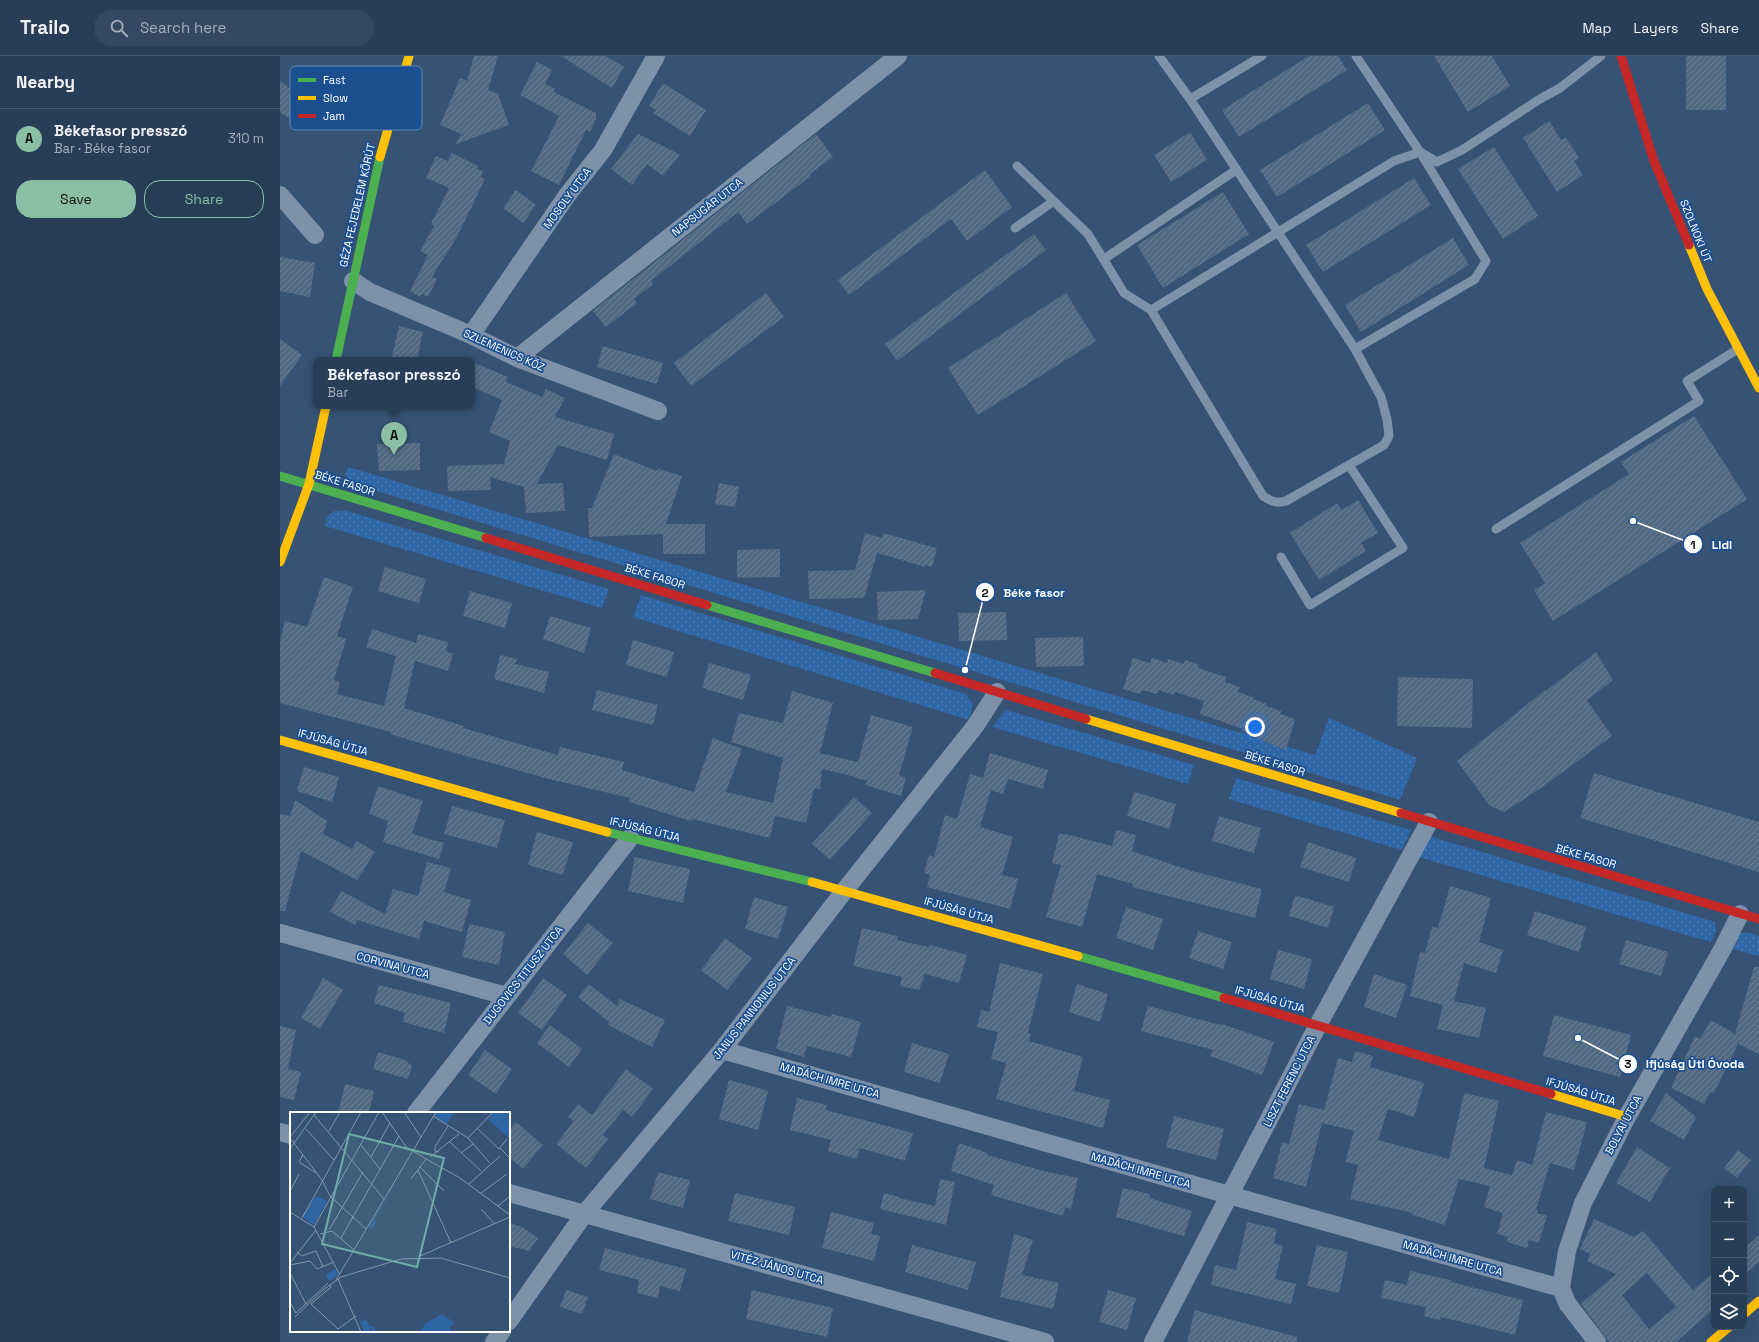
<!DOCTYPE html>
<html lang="en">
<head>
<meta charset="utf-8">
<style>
  :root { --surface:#283e57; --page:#344961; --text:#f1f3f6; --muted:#a5aeba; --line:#44576d; --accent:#8abfa5 }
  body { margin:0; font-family:"Space Grotesk",sans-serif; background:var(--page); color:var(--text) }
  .controls { position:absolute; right:12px; bottom:12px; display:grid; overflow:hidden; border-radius:8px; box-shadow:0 4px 16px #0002 }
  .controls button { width:36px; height:36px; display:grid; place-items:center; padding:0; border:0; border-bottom:1px solid var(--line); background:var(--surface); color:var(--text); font:20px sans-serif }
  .you { position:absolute; left:975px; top:671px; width:14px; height:14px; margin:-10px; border:3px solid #fff; border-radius:50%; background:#1a73e8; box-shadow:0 0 0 6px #1a73e833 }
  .badge { display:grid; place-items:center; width:26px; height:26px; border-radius:50%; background:var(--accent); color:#111; font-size:13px; font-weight:700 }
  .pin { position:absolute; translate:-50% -33px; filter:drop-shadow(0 1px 2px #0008) }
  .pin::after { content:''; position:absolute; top:21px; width:14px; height:12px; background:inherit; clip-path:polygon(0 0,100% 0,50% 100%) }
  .popup { position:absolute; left:33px; top:301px; width:162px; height:52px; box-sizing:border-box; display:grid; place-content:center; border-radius:8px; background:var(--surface); filter:drop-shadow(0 1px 3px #0005); font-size:13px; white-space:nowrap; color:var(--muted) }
  .popup b { font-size:15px; color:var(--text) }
  .popup::after { content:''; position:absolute; left:50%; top:100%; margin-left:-8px; border:8px solid transparent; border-top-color:var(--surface) }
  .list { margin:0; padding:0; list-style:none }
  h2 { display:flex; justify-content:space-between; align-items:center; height:52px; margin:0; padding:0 16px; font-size:17px }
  h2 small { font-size:13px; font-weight:400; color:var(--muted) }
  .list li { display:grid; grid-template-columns:26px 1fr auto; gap:12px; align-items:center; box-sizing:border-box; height:60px; padding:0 16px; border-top:1px solid var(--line) }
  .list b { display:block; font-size:15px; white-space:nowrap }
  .list p { margin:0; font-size:13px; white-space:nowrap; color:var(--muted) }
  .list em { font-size:13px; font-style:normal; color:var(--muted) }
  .actions { display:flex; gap:8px; padding:12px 16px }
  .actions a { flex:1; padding:9px 0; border:1px solid var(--accent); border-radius:16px; text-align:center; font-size:14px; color:var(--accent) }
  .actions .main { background:var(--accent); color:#111 }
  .icon { flex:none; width:22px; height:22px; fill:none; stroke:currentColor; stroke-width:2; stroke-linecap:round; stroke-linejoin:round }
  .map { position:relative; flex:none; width:1479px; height:1286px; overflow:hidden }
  header { display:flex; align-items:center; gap:24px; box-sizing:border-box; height:56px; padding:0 20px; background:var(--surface); border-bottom:1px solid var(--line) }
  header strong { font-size:19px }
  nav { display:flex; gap:22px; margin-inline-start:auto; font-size:14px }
  .search { width:280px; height:36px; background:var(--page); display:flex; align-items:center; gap:10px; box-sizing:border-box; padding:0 14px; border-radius:22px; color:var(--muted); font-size:15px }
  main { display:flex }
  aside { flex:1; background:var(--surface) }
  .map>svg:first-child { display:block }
  .grass { fill:url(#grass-dots) }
  .building { fill:url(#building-hatch); fill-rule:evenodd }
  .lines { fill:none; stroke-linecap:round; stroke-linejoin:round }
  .lane { stroke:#7d92a8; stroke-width:9 }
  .street { stroke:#7d92a8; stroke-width:18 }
  .fast { stroke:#4caf50; stroke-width:9 }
  .slow { stroke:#ffc107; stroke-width:9 }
  .jam { stroke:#c62828; stroke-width:9 }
  .labels { text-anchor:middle; stroke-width:3.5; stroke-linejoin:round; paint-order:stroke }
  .street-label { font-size:11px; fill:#fff; stroke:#1b4f8f }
  .inset-road { fill:none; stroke:#8697ac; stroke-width:1 }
  .view { fill:#6fada8; fill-opacity:0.15; stroke:#6fada8; stroke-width:2 }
  .inset-edge { fill:none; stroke:#fff; stroke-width:2 }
  .key { fill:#1b4f8f; stroke:#5f84b1; stroke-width:1 }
  .key-label { font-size:11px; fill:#fff }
  .leader { fill:none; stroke:#fff; stroke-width:1.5 }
  .callout-dot { fill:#fff; stroke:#1b4f8f; stroke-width:1.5 }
  .mark-label { font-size:12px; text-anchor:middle; font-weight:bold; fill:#111 }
  .callout-label { font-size:12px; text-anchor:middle; font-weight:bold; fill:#fff; stroke:#1b4f8f; stroke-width:3.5; stroke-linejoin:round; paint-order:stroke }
</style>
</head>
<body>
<header>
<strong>Trailo</strong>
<div class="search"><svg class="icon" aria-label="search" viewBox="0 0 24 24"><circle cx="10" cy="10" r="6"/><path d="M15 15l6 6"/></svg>Search here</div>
<nav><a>Map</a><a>Layers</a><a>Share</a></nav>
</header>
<main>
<aside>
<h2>Nearby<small></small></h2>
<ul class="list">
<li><span class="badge">A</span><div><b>Békefasor presszó</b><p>Bar · Béke fasor</p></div><em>310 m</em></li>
</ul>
<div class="actions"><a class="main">Save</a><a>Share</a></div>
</aside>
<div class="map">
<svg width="1479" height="1286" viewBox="0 0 1479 1286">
  <defs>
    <pattern id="grass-dots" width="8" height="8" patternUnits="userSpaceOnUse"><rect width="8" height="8" fill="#2f66a5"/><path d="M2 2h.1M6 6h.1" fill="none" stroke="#4e7db2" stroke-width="1.8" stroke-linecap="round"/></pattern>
    <pattern id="building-hatch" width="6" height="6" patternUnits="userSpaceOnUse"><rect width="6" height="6" fill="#526984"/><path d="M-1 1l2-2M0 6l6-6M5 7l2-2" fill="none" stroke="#6c8096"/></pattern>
  </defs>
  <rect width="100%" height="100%" fill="#365274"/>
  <path class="grass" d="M68 411 1035 699 1049 662 1137 702 1120 744 70 427 65 418Z
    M54 455H67L329 533 322 552 45 470 47 461Z
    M361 539 686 638 693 648 689 664 353 561Z
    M726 654 914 709 908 728 712 671Z
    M956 722 1131 774 1122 794 949 743Z
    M1152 781 1435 866 1436 875 1431 886 1139 801 1146 785Z
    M1465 876 1479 880V900L1449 892 1456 880Z"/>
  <path class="building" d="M194 0H218L208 34 218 38 229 69 176 88 181 78 160 69 180 22 187 25Z
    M281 0H326L344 11 332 32Z
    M1029 0H1058L1067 14 959 81 942 54Z
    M1154 0H1212L1230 30 1188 56Z
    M1406 0H1446V54H1406Z
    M257 6 272 14 265 28 275 33 274 36 316 57V63L310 76 306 74 279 129 251 115 279 60 240 39Z
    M0 25 39 53 24 73 0 56Z
    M383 27 426 54 410 80 373 57 376 54 369 50Z
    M1088 47 1105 74 997 141 980 114Z
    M1269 65 1281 84 1286 82 1299 102 1294 105 1303 119 1277 136 1243 82Z
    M910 76 927 104 891 126 874 99Z
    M358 78 399 98V100L383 120 367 108 352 129 331 113Z
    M536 78 553 101 530 118 531 120 467 168 458 156 371 225 373 228 354 243 357 247 326 271 313 255Z
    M1214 91 1258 160 1223 183 1178 113Z
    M172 97 198 110 197 113 203 115 201 121 205 123 177 181 152 221 157 223 148 241 142 238 140 241 130 235 148 199 140 195 154 170 151 168 169 132 146 122 156 100 168 105Z
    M705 114 732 151 687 185 671 163 569 239 558 224Z
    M1134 122 1151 149 1043 216 1026 189Z
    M236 134 256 149 243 167 223 152Z
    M943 136 969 178 883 232 857 189Z
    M754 178 766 194 617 305 605 288Z
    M1173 182 1189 209 1081 276 1065 249Z
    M0 201 35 207 30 241 0 235Z
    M486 237 504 261 411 330 394 307Z
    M786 237 816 285 698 359 668 312Z
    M119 270 143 276 137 304H111Z
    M0 283 22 299 0 330Z
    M323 290 383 307 377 328 317 311Z
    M192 306 228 321 226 326 262 341 266 333 285 342 275 361 334 378 327 404 278 389 257 428 283 427 285 455 246 457 244 431 210 421 211 434 168 435 167 410 224 408 230 385 209 376 222 344 192 331Z
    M1414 360 1467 443 1273 565 1254 534 1265 527 1240 487 1349 418 1341 406Z
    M140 387V414L99 415 97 388Z
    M334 398 377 415 378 413 402 420 386 468H425V498H383V478L309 481 308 452H312Z
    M439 427 459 431 455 451 435 448Z
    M1078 444 1098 477 1081 487 1086 495 1039 524 1010 477 1057 447 1062 454Z
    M585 477 602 482 603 477 657 492 652 511 645 509V511L597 497 584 542 529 543 528 515 575 514Z
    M500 493V521L457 522V494Z
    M105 511 146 523 139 547 98 535Z
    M44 521 73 531 57 580 66 583 54 624 60 626 57 638 104 650 116 600 86 591 92 573 136 587 138 578 168 586 166 595 173 598 168 615 135 605 124 652 184 670 183 672 278 699 280 691 344 706 342 714 414 736 433 682 462 693 446 736 493 747 503 702 451 686 459 657 503 667 512 635 553 647 540 697 578 706 591 659 633 671 619 719 626 722 621 740 585 729 588 725 576 722V721L542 713 540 733 534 732 526 767 495 760 490 782 412 763 411 765 349 746 350 742 269 723 143 688 110 678 111 676 0 647V586L5 565 27 571Z
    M646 534 638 563 598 564 597 536Z
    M190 535 232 547 225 572 183 560Z
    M726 556 727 584 679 585 678 557Z
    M270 560 311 572 304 597 263 583Z
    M803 581 804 610 756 611 755 582Z
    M353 584 394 596 387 621 346 609Z
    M1316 596 1333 624 1307 644 1332 680 1261 732 1224 756 1210 750 1177 705 1265 634 1266 635Z
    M220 599 237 603 235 608 269 616 264 637 214 623Z
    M853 602 870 607 872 602 887 607 888 603 904 608 905 604 919 609 918 612 946 621 945 626 960 631 958 636 973 641V643L987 648 986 650 1001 655 1000 658 1015 663 1006 694 976 682 977 679 962 675 963 673 920 658 924 645 895 636 894 639 878 634 877 638 862 634 860 638 843 633Z
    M429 607 471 619 463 644 422 632Z
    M1118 621 1193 623 1192 672 1117 670Z
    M317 634 378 649 373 669 312 654Z
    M710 697 768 714 763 733 728 723 723 738 711 734 700 771 733 781 722 819 738 823 730 853 647 831 650 819 644 817 649 799 654 801 665 759 677 763 690 718 703 722Z
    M24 711 59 721 52 746 17 735Z
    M1314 717 1479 766V816L1300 762Z
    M98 730 143 745 132 778 164 787 159 803 103 786 108 765 89 758Z
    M854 736 896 748 889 773 847 760Z
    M574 741 592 757 550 804 532 788Z
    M15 744 47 765 43 778 72 793 77 785 95 796 77 824 21 795 5 855H0V758L10 760Z
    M172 750 225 764 217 792 164 778Z
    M939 760 981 772 974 797 932 785Z
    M836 774 856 779 852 795 912 815 982 833 975 862 852 831 853 828 817 818 802 871 766 861 781 809 772 807 779 778H786L832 790Z
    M257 776 293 786 283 819 248 809Z
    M1028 786 1076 802 1069 826 1020 811Z
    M355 801 410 813 403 847 348 835Z
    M147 806 171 812 164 836 191 844 182 876 144 865 139 883 77 864 75 869 50 856 61 835 105 858 113 833 138 840Z
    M1170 830 1211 842 1199 886 1223 894 1216 917 1184 907 1174 945 1206 952 1199 982 1157 973 1163 949 1130 940 1140 896 1145 897 1152 870 1158 872Z
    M1015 839 1054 851 1048 872 1009 860Z
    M474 841 508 851 498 883 465 873Z
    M846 851 883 863 873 894 836 882Z
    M1255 855 1306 871 1299 896 1247 879Z
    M308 867 333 887 307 919 283 898Z
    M189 868 225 876 219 909 182 901Z
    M582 872 618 880 617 884 649 891 650 889 687 899 679 927 645 918 639 934 620 930 622 921 573 910Z
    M918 875 952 886 943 913 909 902Z
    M445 882 472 902 447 934 421 914Z
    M1346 884 1388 896 1381 920 1339 908Z
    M998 894 1032 903 1024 933 990 923Z
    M720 907 763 918 748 977 751 978 749 985 803 1001 794 1035 830 1044 823 1072 716 1043 726 1007 711 1003 718 976 697 971 701 954 709 956Z
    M1474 911H1479V998L1458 988 1434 1037 1430 1036 1424 1048 1391 1032 1415 980 1420 983 1431 964 1455 978Z
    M1094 918 1127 929 1116 962 1084 951Z
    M43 922 63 934 40 973 21 962Z
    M263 922 287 939 262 974 238 957Z
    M309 928 337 950 340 943 385 964 372 991 328 969 329 966 298 941Z
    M797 928 828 938 820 966 789 956Z
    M99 929 171 947 164 977 123 966 125 957 94 947Z
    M507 950 551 961 552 958 581 966 571 1001 527 990 524 1001 496 993Z
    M868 950 941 969 942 968 994 986 982 1019 930 1000 933 994 861 975Z
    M1274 959 1351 979 1340 1021 1263 1000Z
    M270 969 302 993 289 1011 257 987Z
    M0 970 16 974 8 1013 21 1016 14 1044 0 1041Z
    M632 987 669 998 660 1027 624 1016Z
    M205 994 232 1013 216 1038 188 1019Z
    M1075 995 1093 1000 1090 1011 1144 1027 1134 1061 1108 1053 1098 1084 1169 1103 1184 1037 1219 1045 1204 1112 1232 1119 1237 1104 1252 1109 1266 1056 1307 1066 1294 1114 1270 1107 1256 1154H1258L1257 1157 1267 1160 1259 1187 1249 1184 1247 1192 1227 1186 1228 1181 1217 1178 1223 1157 1204 1151 1210 1130 1179 1123 1165 1169 1132 1159 1133 1157 1070 1143 1078 1109 1065 1106 1074 1075 1042 1067 1026 1131 993 1122 1002 1086 1009 1088 1019 1048 1044 1054 1058 1002 1072 1006Z
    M98 996 125 1004 132 1010 128 1023 93 1013Z
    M346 1013 373 1033 352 1061 343 1054 323 1079 328 1083 306 1112 276 1088 294 1065 288 1061 298 1048 312 1059Z
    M449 1024 488 1035 478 1074 439 1063Z
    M65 1028 94 1035 89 1057H58Z
    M1386 1037 1416 1061 1404 1084 1370 1065Z
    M517 1042 547 1049 546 1054 633 1077 625 1105 580 1092 577 1103 548 1095 551 1084 510 1074Z
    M894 1060 944 1073 936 1104 886 1091Z
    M236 1066 263 1089 243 1113 229 1101V1074Z
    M679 1087 708 1097 707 1099 764 1115 798 1122 791 1153 785 1151 783 1160 711 1139 714 1129 671 1115Z
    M1357 1091 1390 1112 1370 1146 1336 1127Z
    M1458 1094 1471 1104 1457 1122 1444 1112Z
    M378 1116 410 1124 403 1152 370 1143Z
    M660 1123 675 1126 666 1169 600 1153 604 1137 619 1141V1142L655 1150Z
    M843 1132 870 1138 869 1142 912 1155 904 1180 836 1161Z
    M455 1137 515 1151 509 1179 448 1165Z
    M551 1156 594 1167 591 1178 600 1180 594 1205 542 1192Z
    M1314 1163 1354 1181 1363 1175 1413 1234 1434 1216V1253L1396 1286H1329L1301 1248 1336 1218 1307 1205 1310 1198 1300 1193ZM1367 1217 1396 1251 1369 1273 1342 1239Z
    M967 1166 997 1173 994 1187 1003 1190 995 1223 1016 1228 1011 1248 931 1229 935 1209 956 1214Z
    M229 1167 242 1171 258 1182 249 1195 229 1190Z
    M734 1178 753 1184 742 1219 779 1227 773 1253 720 1241Z
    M1479 1179V1206L1464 1219V1193Z
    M632 1189 696 1206 688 1234 625 1216Z
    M1037 1189 1068 1196 1059 1237 1027 1230Z
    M325 1192 406 1213 400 1235 380 1230 378 1242 357 1237 359 1224 319 1214Z
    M1130 1215 1171 1224V1226L1243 1244 1235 1279 1161 1261 1160 1264 1144 1260 1146 1251 1101 1242 1105 1224 1127 1229Z
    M286 1234 308 1241 302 1258 280 1251Z
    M472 1234 553 1252 547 1281 466 1263Z
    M828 1234 856 1242 847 1274 819 1266Z
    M915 1254 1017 1281V1286H907Z"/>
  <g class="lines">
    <path class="lane" d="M879 0 910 43 1075 293 1101 341 1107 363 1109 380 1104 389 1006 445C996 448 991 445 983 440L871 254 1114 105 1140 96 1157 106 1182 94 1260 43 1280 32 1321 0
      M910 43 982 0
      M737 110 808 178 844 237 871 254
      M735 172 774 145
      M824 203 956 114
      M1075 293 1195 223 1206 205 1140 96 1076 0
      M1216 473 1419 345 1407 325 1458 293
      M1001 501 1030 549 1123 492 1069 409"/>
    <path class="street" d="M0 139 35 179
      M73 225 90 236 191 279 237 302 378 355
      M191 279 288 138 323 94 376 0
      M237 302 618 0
      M0 877 226 940
      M442 994 949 1139 1281 1232
      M136 1057 350 782
      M0 1076 11 1079
      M229 1137 765 1286
      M229 1265 305 1157 442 994 565 834 696 669 717 636
      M214 1286 222 1275
      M873 1286 1038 969 1149 766
      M1317 1286 1287 1247 1281 1232 1287 1195 1303 1147 1347 1061 1442 894 1460 858"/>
    <path class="fast" d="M56 304 100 101
      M0 420 206 482
      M427 549 655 617
      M327 776 532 826
      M798 900 944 942"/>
    <path class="slow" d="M100 101 129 0
      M1409 189 1427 233 1479 332
      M0 506 29 428 46 350
      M806 663 1121 757
      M0 684 327 776
      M532 826 798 900
      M1271 1038 1347 1061
      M1464 1258 1479 1245
      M1431 1286 1449 1271"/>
    <path class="jam" d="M1341 0 1374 105 1409 189
      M206 482 427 549
      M655 617 806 663
      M1121 757 1479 863
      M944 942 1271 1038"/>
  </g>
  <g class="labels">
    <g class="street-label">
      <text transform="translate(287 142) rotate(-54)" y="4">MOSOLY UTCA</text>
      <text transform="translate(77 149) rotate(-77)" y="4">GÉZA FEJEDELEM KÖRÚT</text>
      <text transform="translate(427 151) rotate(-38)" y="4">NAPSUGÁR UTCA</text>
      <text transform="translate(1416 175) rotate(68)" y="4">SZOLNOKI ÚT</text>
      <text transform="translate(224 294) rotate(24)" y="4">SZLEMENICS KÖZ</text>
      <text transform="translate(65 427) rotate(17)" y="4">BÉKE FASOR</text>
      <text transform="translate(375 520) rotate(17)" y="4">BÉKE FASOR</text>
      <text transform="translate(53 686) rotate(16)" y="4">IFJÚSÁG ÚTJA</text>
      <text transform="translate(995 707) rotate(17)" y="4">BÉKE FASOR</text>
      <text transform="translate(365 773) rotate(14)" y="4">IFJÚSÁG ÚTJA</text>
      <text transform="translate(1306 800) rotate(16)" y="4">BÉKE FASOR</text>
      <text transform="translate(679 854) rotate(16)" y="4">IFJÚSÁG ÚTJA</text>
      <text transform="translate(113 909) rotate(15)" y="4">CORVINA UTCA</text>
      <text transform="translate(243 919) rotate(-52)" y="4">DUGOVICS TITUSZ UTCA</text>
      <text transform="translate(990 943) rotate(16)" y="4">IFJÚSÁG ÚTJA</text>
      <text transform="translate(474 952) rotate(-52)" y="4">JANUS PANNONIUS UTCA</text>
      <text transform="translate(550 1024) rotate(16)" y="4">MADÁCH IMRE UTCA</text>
      <text transform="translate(1009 1025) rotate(-63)" y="4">LISZT FERENC UTCA</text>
      <text transform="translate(1301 1035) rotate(17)" y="4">IFJÚSÁG ÚTJA</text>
      <text transform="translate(1343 1069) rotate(-62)" y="4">BOLYAI UTCA</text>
      <text transform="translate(861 1114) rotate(16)" y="4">MADÁCH IMRE UTCA</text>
      <text transform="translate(1173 1202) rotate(16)" y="4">MADÁCH IMRE UTCA</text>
      <text transform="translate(497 1211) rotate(16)" y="4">VITÉZ JÁNOS UTCA</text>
    </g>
  </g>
  <g transform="translate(10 1056)">
    <rect width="220" height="220" fill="#365274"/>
    <path d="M204 0H217L220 3V27L198 7ZM122 43 84 109 86 111 81 117 79 115ZM152 202 165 211 159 216 162 220H130L136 211Z" fill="#2f66a5"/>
    <path d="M146 0H160L163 3 156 12 144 4Z" fill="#2f66a5"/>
    <path d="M26 84 37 89 24 113 12 105ZM46 157 48 163 39 170 36 162ZM76 207 80 215 83 214 86 219 83 220 80 216 81 218 74 220 70 210Z" fill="#2f66a5"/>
    <path class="inset-road" d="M92 0 117 36 170 66 220 103M114 0 131 25M24 3 94 87M143 4 178 26 200 51M187 16 209 37 217 27M16 17 44 48M39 19 50 0M0 25 20 0M0 26 32 68 40 84 76 117M178 26 203 0M160 30 191 59M71 33 90 57M210 36 220 46M0 37 26 0M149 40 145 39V35L158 14M171 41 183 32M13 43 9 50 26 61M81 45 100 11M140 45 169 22M130 55 154 79M128 58 161 131M121 67 136 47M179 72 210 44M0 79 9 62M191 81 217 62M208 94 220 84M191 97 205 112M0 100 24 115 50 163M12 106 71 0M24 115 89 0M39 118 73 60M30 122 42 119 64 138M51 126 109 24M7 140 12 144 26 139 33 155M130 144 220 105M0 151 26 118M0 153 20 149 27 157 44 150M0 161 16 192M48 167 71 220M46 168 146 0M40 173 41 175 21 192 48 217 66 204M0 190 6 201 38 171M5 205 33 178 51 165 111 147 151 146 220 166"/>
    <path class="view" d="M59 22 154 46 127 155 32 132Z"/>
    <rect width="220" height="220" class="inset-edge"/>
  </g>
  <rect x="10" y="10" width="132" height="64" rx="6" class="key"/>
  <rect x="18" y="22" width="18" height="4" fill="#4caf50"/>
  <rect x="18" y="40" width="18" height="4" fill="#ffc107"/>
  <rect x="18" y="58" width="18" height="4" fill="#c62828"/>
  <g class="key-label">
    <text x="43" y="28">Fast</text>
    <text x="43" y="46">Slow</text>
    <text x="43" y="64">Jam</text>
  </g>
  <path class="leader" d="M1353 465L1413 488M685 614L705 536M1298 982L1348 1008"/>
  <g class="callout-dot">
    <circle cx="1353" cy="465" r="4"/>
    <circle cx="685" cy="614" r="4"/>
    <circle cx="1298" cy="982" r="4"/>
    <circle cx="1413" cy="488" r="10"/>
    <circle cx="705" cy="536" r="10"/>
    <circle cx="1348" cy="1008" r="10"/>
  </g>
  <g class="mark-label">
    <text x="1413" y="493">1</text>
    <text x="705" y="541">2</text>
    <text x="1348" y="1012">3</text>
  </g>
  <g class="callout-label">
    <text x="1442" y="493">Lidl</text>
    <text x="754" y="541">Béke fasor</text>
    <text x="1415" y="1012">Ifjúság Úti Óvoda</text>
  </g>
</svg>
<div class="controls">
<button>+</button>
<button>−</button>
<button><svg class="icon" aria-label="locate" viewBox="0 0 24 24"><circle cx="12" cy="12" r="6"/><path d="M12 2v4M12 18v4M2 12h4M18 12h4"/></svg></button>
<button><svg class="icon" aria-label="layers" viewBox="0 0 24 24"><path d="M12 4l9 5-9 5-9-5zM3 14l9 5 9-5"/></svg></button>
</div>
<div class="you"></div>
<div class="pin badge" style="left:114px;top:399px">A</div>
<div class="popup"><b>Békefasor presszó</b>Bar</div>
</div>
</main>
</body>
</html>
